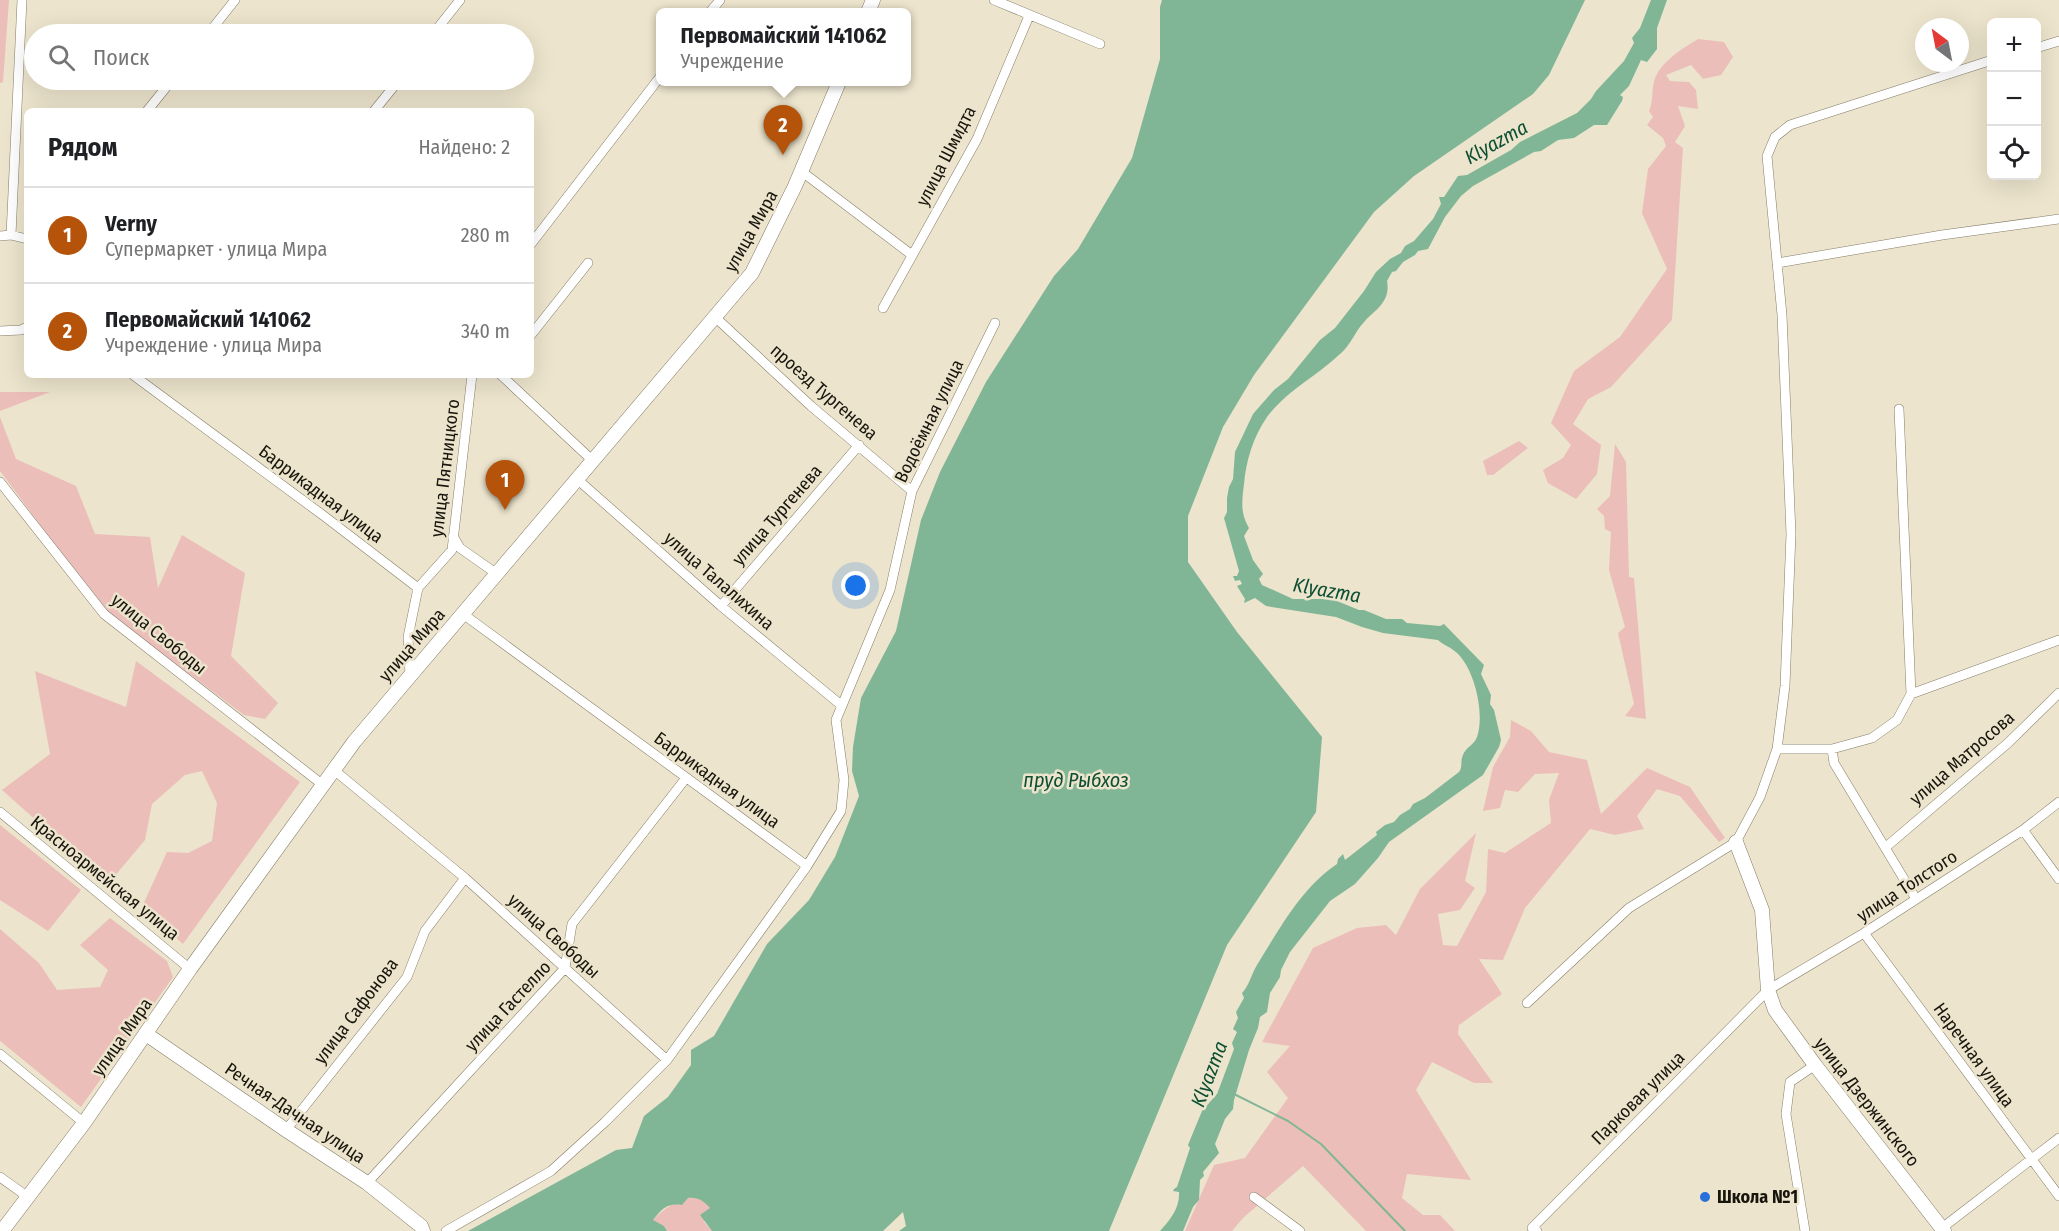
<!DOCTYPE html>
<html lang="ru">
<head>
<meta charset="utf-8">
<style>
  :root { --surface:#fff; --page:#f6f6f6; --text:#202124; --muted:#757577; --line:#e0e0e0; --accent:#b45309 }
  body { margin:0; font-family:"Fira Sans Condensed",sans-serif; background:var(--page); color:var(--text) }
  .controls { position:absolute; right:18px; top:18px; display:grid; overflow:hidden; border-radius:9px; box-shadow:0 6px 24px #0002 }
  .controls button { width:54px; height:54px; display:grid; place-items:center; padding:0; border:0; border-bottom:2px solid var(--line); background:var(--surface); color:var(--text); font:30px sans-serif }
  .compass { position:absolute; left:1915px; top:18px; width:54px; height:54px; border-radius:50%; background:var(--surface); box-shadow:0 6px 24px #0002; rotate:328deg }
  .you { position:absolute; left:856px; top:586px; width:21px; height:21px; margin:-15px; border:4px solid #fff; border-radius:50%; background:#1a73e8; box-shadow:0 0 0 9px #1a73e833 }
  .badge { display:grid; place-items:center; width:39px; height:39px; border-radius:50%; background:var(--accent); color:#fff; font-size:20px; font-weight:700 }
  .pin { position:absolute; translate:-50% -50px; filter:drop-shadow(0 2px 3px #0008) }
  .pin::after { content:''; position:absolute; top:32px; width:21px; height:18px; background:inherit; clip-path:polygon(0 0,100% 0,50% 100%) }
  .popup { position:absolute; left:656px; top:8px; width:255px; height:78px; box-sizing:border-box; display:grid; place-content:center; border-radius:9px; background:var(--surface); filter:drop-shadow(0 2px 4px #0005); font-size:20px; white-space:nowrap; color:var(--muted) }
  .popup b { font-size:22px; color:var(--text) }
  .popup::after { content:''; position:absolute; left:50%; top:100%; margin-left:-12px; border:12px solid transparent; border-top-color:var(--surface) }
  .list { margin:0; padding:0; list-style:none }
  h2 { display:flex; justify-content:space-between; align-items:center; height:78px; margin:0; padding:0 24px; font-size:26px }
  h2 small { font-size:20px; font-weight:400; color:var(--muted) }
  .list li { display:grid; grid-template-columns:39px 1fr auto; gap:18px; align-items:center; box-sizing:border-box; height:96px; padding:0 24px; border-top:2px solid var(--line) }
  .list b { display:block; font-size:22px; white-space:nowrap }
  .list p { margin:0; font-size:20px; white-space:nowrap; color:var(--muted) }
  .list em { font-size:20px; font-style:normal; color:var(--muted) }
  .icon { flex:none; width:33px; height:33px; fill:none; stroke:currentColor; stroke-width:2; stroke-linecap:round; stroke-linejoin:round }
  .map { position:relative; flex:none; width:2059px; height:1231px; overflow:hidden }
  .search { position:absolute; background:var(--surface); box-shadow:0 6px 24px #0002; left:24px; top:24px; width:510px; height:66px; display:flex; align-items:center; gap:15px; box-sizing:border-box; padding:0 21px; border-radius:33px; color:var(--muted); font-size:22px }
  .panel { position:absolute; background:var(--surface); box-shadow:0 6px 24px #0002; left:24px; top:108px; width:510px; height:270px; border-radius:9px }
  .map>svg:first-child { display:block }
  .green { fill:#ecbeb9 }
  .water { fill:#80b696 }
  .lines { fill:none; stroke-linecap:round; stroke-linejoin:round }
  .stream { stroke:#80b696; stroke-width:2 }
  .street-casing { stroke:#847d68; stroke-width:10 }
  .secondary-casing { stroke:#847d68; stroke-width:15 }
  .street { stroke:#fff; stroke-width:9 }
  .secondary { stroke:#fff; stroke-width:14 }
  .poi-dot { fill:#2970dc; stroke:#ece4cc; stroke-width:2 }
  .labels { text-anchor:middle; stroke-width:5; stroke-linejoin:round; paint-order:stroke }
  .street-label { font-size:18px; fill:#18150d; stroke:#ece4cc }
  .poi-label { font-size:18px; font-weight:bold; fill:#18150d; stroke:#ece4cc; text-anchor:start }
  .water-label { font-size:20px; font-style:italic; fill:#0c4f32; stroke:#ece4cc }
</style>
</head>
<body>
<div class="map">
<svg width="2059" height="1231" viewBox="0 0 2059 1231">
  <rect width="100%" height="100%" fill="#ece4cc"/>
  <path class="green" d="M0 0H9L3 82 0 83Z
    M1698 39 1724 42 1733 57 1721 75 1703 79 1691 65 1666 75 1670 81 1689 82 1696 90 1698 109 1678 106 1685 126 1675 142 1683 148 1672 320 1611 387 1588 399 1573 424 1601 445 1597 474 1576 499 1548 483 1543 470 1563 458 1571 445 1551 423 1574 371 1620 337 1667 269 1642 213 1648 169 1666 146 1663 138 1647 125 1653 117 1649 111C1654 100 1651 89 1655 78 1663 60 1682 49 1698 39Z
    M0 392H50L0 411Z
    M0 417 16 459 76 486 95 534 150 537 158 588 182 535 245 573 231 656 278 703 265 719 244 715 103 609 0 471Z
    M1519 441 1528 448 1493 475H1487L1483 461Z
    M1615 444 1626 462 1629 577 1634 578 1646 719 1625 716 1634 704 1618 633 1625 627 1609 570 1611 532 1605 529 1604 516 1597 509 1610 496Z
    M136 661 300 782 183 944 142 907 167 852 188 853 212 841 217 803 202 771 185 775 152 804 145 840 108 884 2 790 50 754 35 671 126 707Z
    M1511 720 1531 731 1549 752 1587 760 1601 814 1647 768 1690 787 1725 838 1719 842 1680 796 1657 789 1637 816 1644 829 1615 835 1590 829 1525 908 1503 960 1479 959 1502 994 1459 1025 1458 1034 1493 1083H1474L1432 1062 1416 1090 1471 1180 1407 1174 1402 1198 1423 1215H1440L1455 1231H1366L1303 1166 1243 1218 1232 1231H1185L1214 1165 1245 1158 1288 1098 1267 1072 1290 1046 1262 1042 1313 948 1357 928 1386 925 1396 935 1420 889 1476 833 1465 881 1475 888 1460 910 1438 914 1443 945 1457 946 1486 892 1488 849 1505 853 1551 823 1549 800 1559 773 1535 774 1518 792 1505 790 1500 808 1483 811 1493 767 1510 737Z
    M0 825 81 890 48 931 0 900Z
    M110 918 167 961 173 977 81 1107 0 1041V929L39 963 57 990 100 987 108 970 80 945Z
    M696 1197 705 1202 711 1209 704 1222 712 1231H667L664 1226 652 1221C664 1208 679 1198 696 1197Z"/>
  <path class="water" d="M1162 0H1585L1549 75 1533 94 1414 176 1374 212 1254 375 1223 427 1188 516V562L1237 632 1322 737 1316 812 1227 945 1109 1231H899L906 1226 903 1212 883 1231H712L700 1215 710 1208C704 1201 698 1197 688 1198L682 1205C667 1203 662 1209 653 1220L664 1226 667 1231H468L616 1150 632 1148 644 1116 668 1097 691 1065V1050L714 1036 767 944 809 900 835 857 859 796 852 771 853 747 861 698 896 631 921 520 940 472 986 382 1054 276 1078 249 1132 158 1160 59V7Z
    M1651 0H1667L1657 28V49L1647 62 1641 60 1629 86 1620 95 1623 97 1622 101 1607 125H1594L1574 138 1558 140 1541 151 1534 152 1473 186 1461 196 1445 217 1428 249 1418 251 1415 255 1403 262 1396 271 1392 272 1387 281C1391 302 1375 310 1365 321 1355 331 1351 345 1340 354 1317 376 1286 391 1267 417 1253 437 1246 461 1244 484 1242 501 1240 513 1249 528L1244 536 1253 560 1263 574 1259 579 1262 585 1293 599H1332L1359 610H1364L1386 619H1402L1407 623 1440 626 1444 624 1484 665 1481 674 1491 695 1490 704 1494 710 1501 740 1499 747 1483 775 1389 842 1378 858 1355 884 1330 901 1290 952 1281 970 1280 977 1270 993 1267 1012 1260 1017 1258 1028 1249 1050 1234 1100 1233 1109 1225 1119 1215 1144 1219 1153 1203 1172 1204 1176 1200 1180 1199 1200 1193 1207 1183 1231H1160C1170 1220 1180 1208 1179 1192L1173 1191 1174 1189 1177 1187 1190 1148 1188 1145 1202 1111 1217 1094 1234 1049 1232 1043 1237 1032 1233 1029 1238 1018 1236 1012 1244 998 1242 993C1249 986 1251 975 1257 965 1279 930 1301 888 1337 864L1338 859 1343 854 1345 860 1377 835 1376 832 1385 825 1394 822 1400 815 1410 809 1413 804 1425 798 1459 772C1463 767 1460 761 1463 755 1465 748 1475 744 1477 737 1485 714 1475 670 1457 653 1451 647 1443 645 1438 640L1383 633 1362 627 1336 617 1266 606 1255 598 1244 603 1245 599 1237 586 1242 584 1240 580 1235 581 1233 576H1237L1239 571 1224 518 1227 512V498L1229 487 1233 479 1235 452 1253 414 1274 390 1288 379 1320 340 1335 328 1364 291 1376 272 1390 259 1401 253 1405 246 1414 241 1433 219 1441 204 1439 197H1444L1458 176 1467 175 1511 150 1520 142 1577 113 1591 99 1596 91 1624 61 1634 43 1632 38 1640 28Z"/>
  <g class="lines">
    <path class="stream" d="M1234 1094 1288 1121 1321 1144 1405 1231"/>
    <g class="street-casing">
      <path id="street" d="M994 0 1100 44
        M710 12 720 0
        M208 34 235 0
        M433 34 460 0
        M2036 48 2059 41
        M147 111 172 80
        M374 111 399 80
        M801 171 912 255
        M11 235 22 0
        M0 236 11 235 27 239
        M531 244 660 77
        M1777 263 1942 235 2059 219
        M883 308 977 139 1029 16
        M715 317 811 406 912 491
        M0 331 21 330 27 327
        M531 335 588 263
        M133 375 324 516 418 588
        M501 375 593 461
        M577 479 721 606 841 705
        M0 482 104 614 323 785
        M453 536 460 548 497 574
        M721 606 859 445
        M463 614 807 866
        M410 675 408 637 418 588 452 550 472 375
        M1911 694 2059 640
        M1777 749H1832L1872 738 1897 720 1911 694 1899 409
        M1832 749 1834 763 1916 899
        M334 770 465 878 667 1060
        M0 812 190 969
        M2023 830 2059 879
        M1886 847 2008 743 2059 693
        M1864 933 2059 1196
        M1527 1003 1629 908 1736 842 1760 797 1777 749 1785 686 1791 534 1782 315 1767 156 1775 137 1790 125 1992 60
        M0 1054 84 1123
        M286 1130 407 977 425 931 465 878
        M0 1177 28 1197
        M367 1183 565 968 572 924 686 778
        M1254 1197 1300 1231
        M1942 1228 2059 1138
        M446 1231 551 1171 605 1122 667 1060 807 866 841 811 844 780 836 720 890 590 912 491 995 323
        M1537 1231 1532 1228 1768 990 1864 933 2023 830 2059 802
        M1805 1231 1786 1114 1790 1082 1815 1065"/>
    </g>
    <g class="secondary-casing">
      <path id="secondary" d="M868 12 873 0
        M1736 842 1762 910 1768 990 1775 1010 1815 1065 1944 1231
        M146 1034 286 1130 367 1183 421 1226 423 1231
        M2 1231 84 1123 190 969 354 742 752 273 795 186 839 82"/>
    </g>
    <use href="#street" class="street"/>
    <use href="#secondary" class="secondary"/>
  </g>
  <circle class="poi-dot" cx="1705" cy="1197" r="6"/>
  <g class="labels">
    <g class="street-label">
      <text transform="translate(946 156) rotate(-63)" y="6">улица Шмидта</text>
      <text transform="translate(751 231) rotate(-61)" y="6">улица Мира</text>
      <text transform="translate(824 392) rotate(41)" y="6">проезд Тургенева</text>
      <text transform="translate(929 421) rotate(-64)" y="6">Водоёмная улица</text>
      <text transform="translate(445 468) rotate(-83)" y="6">улица Пятницкого</text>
      <text transform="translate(321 494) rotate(37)" y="6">Баррикадная улица</text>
      <text transform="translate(777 515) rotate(-49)" y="6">улица Тургенева</text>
      <text transform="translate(719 581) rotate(41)" y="6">улица Талалихина</text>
      <text transform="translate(159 634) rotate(39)" y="6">улица Свободы</text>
      <text transform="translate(412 645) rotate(-49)" y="6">улица Мира</text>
      <text transform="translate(1962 758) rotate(-41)" y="6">улица Матросова</text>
      <text transform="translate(717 780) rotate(36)" y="6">Баррикадная улица</text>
      <text transform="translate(105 878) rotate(39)" y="6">Красноармейская улица</text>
      <text transform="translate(1907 886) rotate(-33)" y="6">улица Толстого</text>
      <text transform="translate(554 936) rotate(42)" y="6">улица Свободы</text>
      <text transform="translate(508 1006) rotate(-47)" y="6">улица Гастелло</text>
      <text transform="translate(356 1011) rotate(-53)" y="6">улица Сафонова</text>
      <text transform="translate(122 1037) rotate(-55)" y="6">улица Мира</text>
      <text transform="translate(1974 1055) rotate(54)" y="6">Наречная улица</text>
      <text transform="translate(1638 1098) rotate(-45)" y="6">Парковая улица</text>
      <text transform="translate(1867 1102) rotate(52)" y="6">улица Дзержинского</text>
      <text transform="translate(295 1113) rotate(34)" y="6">Речная-Дачная улица</text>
    </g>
    <g class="poi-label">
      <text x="1717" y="1203">Школа №1</text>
    </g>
    <g class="water-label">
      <text transform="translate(1496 142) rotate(-29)" y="7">Klyazma</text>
      <text transform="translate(1327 590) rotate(10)" y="7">Klyazma</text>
      <text x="1076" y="787">пруд Рыбхоз</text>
      <text transform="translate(1209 1074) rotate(-69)" y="7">Klyazma</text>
    </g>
  </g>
</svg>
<div class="controls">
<button>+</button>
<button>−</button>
<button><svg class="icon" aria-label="locate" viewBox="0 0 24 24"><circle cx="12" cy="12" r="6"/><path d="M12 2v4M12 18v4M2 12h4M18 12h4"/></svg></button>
</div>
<svg class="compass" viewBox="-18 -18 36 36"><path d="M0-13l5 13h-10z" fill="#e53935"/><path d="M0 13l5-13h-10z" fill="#757577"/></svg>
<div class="you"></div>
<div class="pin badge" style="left:505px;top:510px">1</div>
<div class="pin badge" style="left:783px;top:155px">2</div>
<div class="popup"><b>Первомайский 141062</b>Учреждение</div>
<div class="search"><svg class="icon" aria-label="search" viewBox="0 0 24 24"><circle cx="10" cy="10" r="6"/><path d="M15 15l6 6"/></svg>Поиск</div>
<section class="panel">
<h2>Рядом<small>Найдено: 2</small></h2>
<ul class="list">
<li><span class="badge">1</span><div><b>Verny</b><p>Супермаркет · улица Мира</p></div><em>280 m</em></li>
<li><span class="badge">2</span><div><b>Первомайский 141062</b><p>Учреждение · улица Мира</p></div><em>340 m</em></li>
</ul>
</section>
</div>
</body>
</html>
